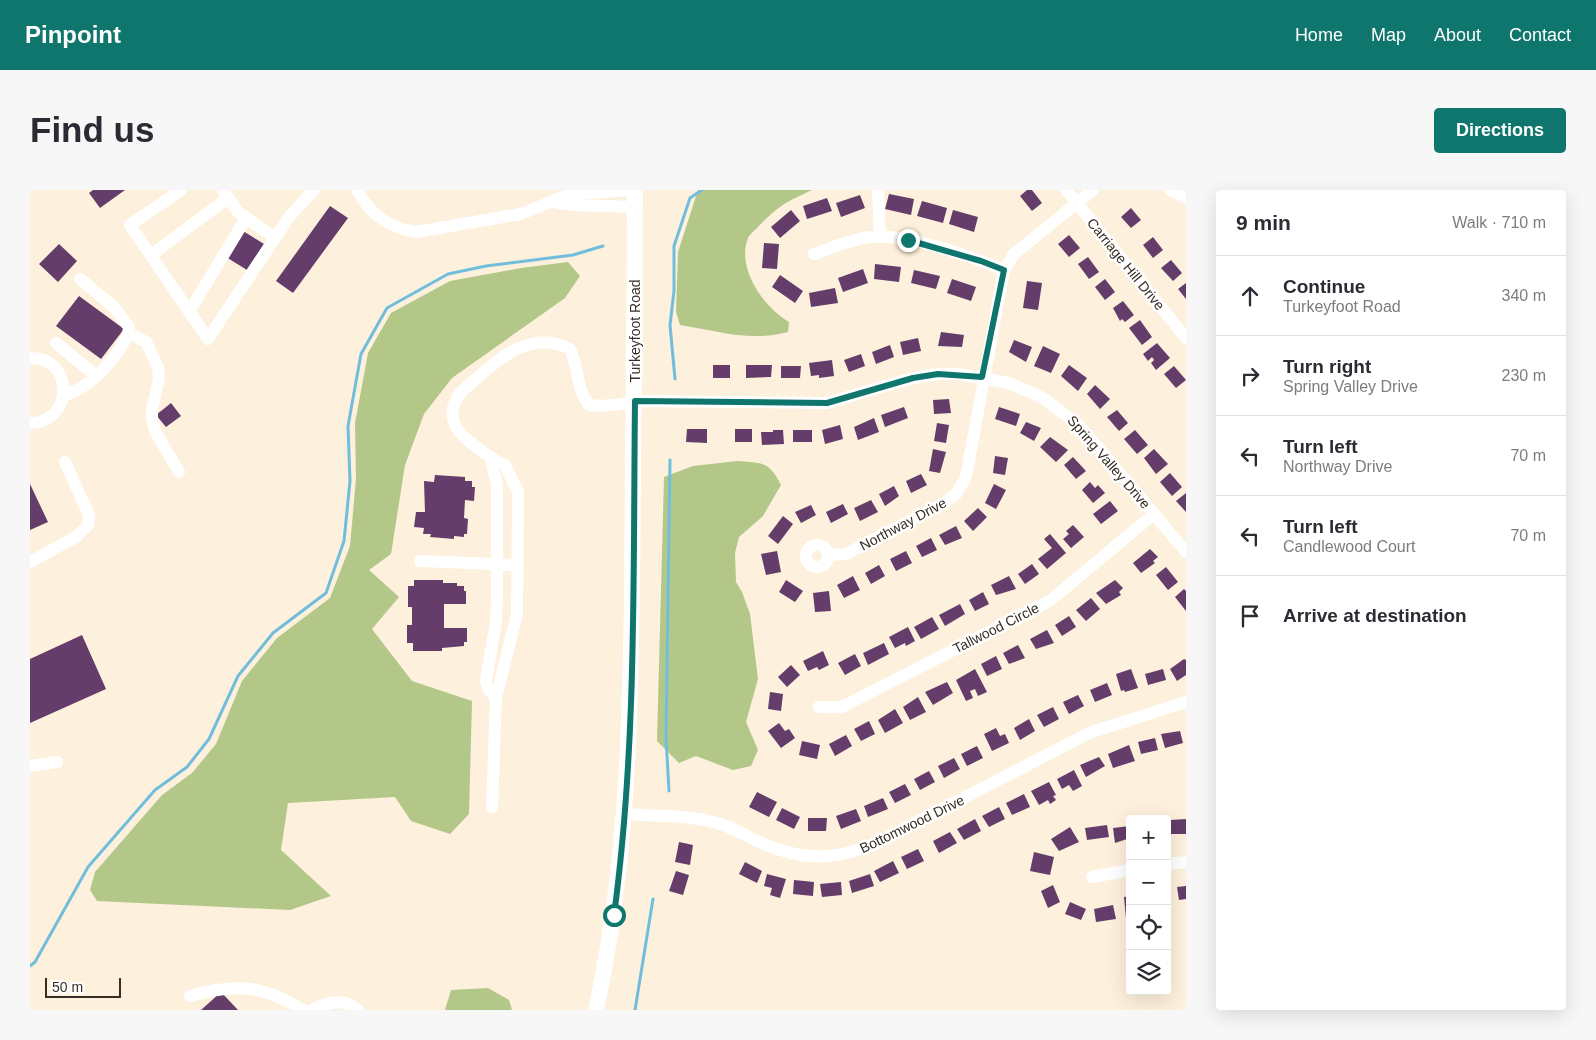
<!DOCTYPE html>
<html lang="en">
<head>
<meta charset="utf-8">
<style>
  :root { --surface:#fff; --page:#f7f7f7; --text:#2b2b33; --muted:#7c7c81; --line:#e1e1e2; --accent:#0f766e }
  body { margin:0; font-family:Helvetica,sans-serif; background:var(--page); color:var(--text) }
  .controls { position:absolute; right:15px; bottom:15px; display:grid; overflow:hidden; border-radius:5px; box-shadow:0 5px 20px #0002 }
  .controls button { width:45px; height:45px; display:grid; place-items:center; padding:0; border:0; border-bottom:1px solid var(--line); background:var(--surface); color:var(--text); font:25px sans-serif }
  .scale { position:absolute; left:15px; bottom:12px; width:76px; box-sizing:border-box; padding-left:5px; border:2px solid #352e24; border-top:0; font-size:14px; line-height:18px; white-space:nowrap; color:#352e24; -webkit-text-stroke:4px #fff; paint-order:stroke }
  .stop { position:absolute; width:15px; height:15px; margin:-11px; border:4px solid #0f766e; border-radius:50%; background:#fff }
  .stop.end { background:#0f766e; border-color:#fff; box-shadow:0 1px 5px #0008 }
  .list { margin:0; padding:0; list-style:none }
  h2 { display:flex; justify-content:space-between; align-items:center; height:65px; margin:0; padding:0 20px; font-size:21px }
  h2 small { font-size:16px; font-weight:400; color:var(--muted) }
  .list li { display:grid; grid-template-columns:32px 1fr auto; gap:15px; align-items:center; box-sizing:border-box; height:80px; padding:0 20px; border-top:1px solid var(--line) }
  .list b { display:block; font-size:19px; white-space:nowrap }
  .list p { margin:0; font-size:16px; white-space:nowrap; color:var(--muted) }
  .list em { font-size:16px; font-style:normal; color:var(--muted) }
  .icon { flex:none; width:28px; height:28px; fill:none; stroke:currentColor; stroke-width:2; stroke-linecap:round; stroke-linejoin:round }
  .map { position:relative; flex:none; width:1156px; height:820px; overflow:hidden; border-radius:5px }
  header { display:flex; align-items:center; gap:30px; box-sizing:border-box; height:70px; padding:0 25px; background:var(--accent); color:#fff }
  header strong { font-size:24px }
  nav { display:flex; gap:28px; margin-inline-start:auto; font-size:18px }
  .intro { display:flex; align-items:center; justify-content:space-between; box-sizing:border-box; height:120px; padding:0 30px }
  h1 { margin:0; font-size:35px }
  .button { padding:12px 22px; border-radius:5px; background:var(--accent); color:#fff; font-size:18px; font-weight:700 }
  main { display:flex; gap:30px; padding:0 30px }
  aside { flex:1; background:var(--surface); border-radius:5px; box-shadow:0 5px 20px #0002 }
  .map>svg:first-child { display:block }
  .forest { fill:#b3c788 }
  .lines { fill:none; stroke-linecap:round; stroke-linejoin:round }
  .stream { stroke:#71bedc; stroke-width:3 }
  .building { fill:#643d6a }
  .minor { stroke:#fff; stroke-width:12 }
  .major { stroke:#fff; stroke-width:16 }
  .route { stroke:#0f766e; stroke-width:6 }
  .labels { text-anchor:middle; stroke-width:5; stroke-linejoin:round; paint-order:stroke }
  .street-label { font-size:14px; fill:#352e24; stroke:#fff }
</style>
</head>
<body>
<header>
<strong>Pinpoint</strong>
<nav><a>Home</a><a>Map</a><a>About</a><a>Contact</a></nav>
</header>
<div class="intro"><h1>Find us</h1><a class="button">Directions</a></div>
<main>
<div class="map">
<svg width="1156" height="820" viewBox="0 0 1156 820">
  <rect width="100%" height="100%" fill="#fdf0dc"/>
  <path class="forest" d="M668 0H782C756 12 748 16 728 37 725 40 720 44 718 48 706 78 734 118 759 132L758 142C721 152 687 141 650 135L646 122 648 62Z
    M538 72 550 86 535 108 422 188 394 224 375 275 361 364 339 380 369 407 342 439 382 491 442 511 439 624 420 644 381 631 365 607 258 613 251 660 301 706 260 720 67 711 60 700 65 682 132 605 162 583 186 554 212 491 247 448 300 408 320 356 326 289 325 233 338 163 361 123 420 91 491 78Z
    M707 271C732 273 739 271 751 295L733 326 709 347 705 363 706 392 712 402 720 424 728 489 716 532 728 560 721 576 703 580 666 566 649 573 627 551 634 287 663 276Z
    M458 798 479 810 482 820H415L421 800Z"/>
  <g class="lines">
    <path class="stream" d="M645 189 640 135 644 101V56L660 8 672 0
      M639 601 636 548 640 270
      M0 776 5 772 58 677 125 600 157 577 179 549 208 486 243 443 296 403 314 351 320 291 318 236 331 164 357 118 418 84 456 76 543 65 573 56
      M605 820 623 709"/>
  </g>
  <path class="building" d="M63 0H95L70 18 59 3Z
    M997 0H1002L1012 13 1002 21 990 6Z
    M859 4 884 9 881 25 855 19Z
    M830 5 835 18 811 27 806 13Z
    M797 8 802 21 777 29 773 16Z
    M892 11 917 18 913 33 887 26Z
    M300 16 318 28 263 103 246 91Z
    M1101 18 1111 30 1101 38 1091 27Z
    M761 20 770 31 750 48 741 37Z
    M923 20 948 27 944 42 919 34Z
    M213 41 234 54 217 80 196 67Z
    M1039 45 1050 58 1039 67 1028 54Z
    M1123 47 1133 60 1123 68 1113 55Z
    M734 53 749 54 747 79 732 78Z
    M29 54 47 71 28 92 9 74Z
    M1058 67 1069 82 1059 89 1048 74Z
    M1141 70 1152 83 1143 91 1131 78Z
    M845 74 871 77 869 92 844 89Z
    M833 79 838 93 813 102 808 88Z
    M884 80 910 86 906 99 881 93Z
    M750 85 773 101 765 113 742 97Z
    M922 89 946 97 941 111 917 103Z
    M1075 89 1085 102 1075 110 1065 97Z
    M997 91 1012 93 1008 120 993 118Z
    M1156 93V109L1148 99Z
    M805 98 808 113 781 117 779 103Z
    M49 106 94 139 71 169 26 136Z
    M1093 111 1104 125 1095 132 1092 129 1090 131 1083 118Z
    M1110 130 1122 147 1112 155 1099 138Z
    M911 142 934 145 932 157 908 156Z
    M888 148 891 161 873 165 870 152Z
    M984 150 1002 157 996 172 979 162Z
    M1127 153 1140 168 1126 180 1121 173 1124 170 1122 167 1118 171 1113 164Z
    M860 155 864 167 846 174 842 162Z
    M1013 156 1030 164 1021 183 1004 176Z
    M831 164 835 176 819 182 814 170Z
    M802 170 804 186 789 188V185L781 186 779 173Z
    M683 175H700V188H683Z
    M716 175H742L741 187 716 188Z
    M1039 175 1057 188 1048 201 1031 186Z
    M751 176H771L770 188H751Z
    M1144 176 1156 190 1146 198 1134 184Z
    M1065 195 1080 209 1070 219 1057 204Z
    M919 209 921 223 904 224 903 210Z
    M141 213 151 226 136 237 126 225Z
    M874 217 878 228 855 237 851 225Z
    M969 217 990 224 986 236 965 229Z
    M1087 220 1098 233 1089 241 1077 227Z
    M844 228 849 242 828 250 824 237Z
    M996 232 1011 238 1004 251 990 243Z
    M907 233 919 235 916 253 904 251Z
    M810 235 813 249 795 254 792 240Z
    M657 239H677V253L656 252Z
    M705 239H722V252H705Z
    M743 240H753L754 254 732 255 731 242H743Z
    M763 240H782V252H763Z
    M1105 240 1118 255 1107 264 1094 249Z
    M1020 247 1038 260 1026 272 1010 257Z
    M903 259 916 262 910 283 899 281Z
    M1124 259 1138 274 1126 284 1114 268Z
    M965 266 978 268 975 285 963 283Z
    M1043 267 1056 281 1046 289 1034 275Z
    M1140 283 1152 297 1142 306 1130 292Z
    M891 284 897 295 881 303 876 291Z
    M405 285 435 287V291H442V297H445L444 311 435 310 434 328 438 329 437 344H434V347L424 346V349L400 347 401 344H393L394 338 384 337 386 322H395L394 291 404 292Z
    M1060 292 1065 298 1068 295 1075 303 1063 313 1052 300Z
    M0 294 18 332 0 340Z
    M964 294 976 300 966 319 955 313Z
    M864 296 869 306 855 316 849 304Z
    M1156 303V322L1146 311Z
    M841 310 848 322 830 331 824 318Z
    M1080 311 1088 321 1071 334 1063 324Z
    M813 314 818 324 801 333 796 322Z
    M781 315 786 325 771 333 765 322Z
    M948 318 957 327 943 341 934 331Z
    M753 326 763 334 748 354 738 346Z
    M1043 335 1054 347 1041 358 1033 349 1039 344 1036 341Z
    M926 336 932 348 915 355 909 345Z
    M1020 344 1036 363 1017 379 1008 369 1022 358 1014 349Z
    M901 348 907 360 892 367 886 356Z
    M1120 359 1128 367 1123 371 1125 373 1111 383 1103 373Z
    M747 361 751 382 736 385 731 364Z
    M876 361 882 373 866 381 860 369Z
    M1002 374 1009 384 995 394 988 384Z
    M849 375 855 386 841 394 835 383Z
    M1136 377 1148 392 1138 400 1126 385Z
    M823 386 830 400 814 408 807 395Z
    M979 386 986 399 966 405 961 395Z
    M384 390H413V393H427V396H434V401H436V414H414V438H437V452H434V456L412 458V461H383V453H377V435H382V417H378V396H384Z
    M756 390 773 401 765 412 749 402Z
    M1085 390 1093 398 1089 402 1091 405 1076 414 1066 403Z
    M1154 399 1156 401V421L1145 407Z
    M799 401 801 421 785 422 783 403Z
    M953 402 959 414 945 421 939 410Z
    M1061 408 1070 419 1056 431 1046 420Z
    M930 414 935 424 915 436 909 425Z
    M1039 426 1046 437 1032 446 1025 435Z
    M902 427 909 439 891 449 884 437Z
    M878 437 885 451 876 456 875 453 865 458 859 447Z
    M1017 440 1024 453 1006 459 1000 449Z
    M52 445 76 499 0 533V469Z
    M854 453 859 464 838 475 833 463Z
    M988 455 995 468 979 474 973 463Z
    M793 461 799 475 789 480 787 477 778 481 773 471Z
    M825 464 831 476 815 485 808 473Z
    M966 466 972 479 957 486 951 474Z
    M1154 469 1156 470V485L1147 491 1140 479Z
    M761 475 770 485 757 497 748 487Z
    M945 479 957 502 948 506 945 499 940 501 943 508 936 511 926 490Z
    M1101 479 1108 498 1095 502 1094 500 1091 501 1086 484Z
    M1133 479 1136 490 1118 495 1115 484Z
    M917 492 923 503 903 515 895 502Z
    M1077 493 1082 505 1065 512 1060 500Z
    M740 502 753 504 751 521 738 519Z
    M1048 505 1054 516 1039 524 1033 512Z
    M888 507 896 522 880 530 873 517Z
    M1023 517 1029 529 1014 537 1007 525Z
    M865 519 873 533 855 543 848 530Z
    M999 529 1005 541 990 550 984 538Z
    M839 531 845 544 831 551 824 539Z
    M749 533 755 541 759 539 765 548 751 558 738 541Z
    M966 538 970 546 975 544 979 553 962 561 954 544Z
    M1150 541 1153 553 1135 558 1131 544Z
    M816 545 822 556 805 566 799 554Z
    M1125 548 1128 560 1111 564 1108 552Z
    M772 551 790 555 787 569 769 565Z
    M1099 555 1105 571 1083 578 1078 564Z
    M947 556 953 568 937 576 931 564Z
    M1069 567 1075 576 1056 587 1050 575Z
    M924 568 930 579 914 588 908 576Z
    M1044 580 1052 596 1043 601 1039 595 1032 599 1027 589Z
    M899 581 905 592 890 600 884 589Z
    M1019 592 1026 605 1023 606 1026 610 1020 614 1018 610 1009 615 1001 601Z
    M875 594 881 605 865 613 859 602Z
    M727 602 747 612 739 627 719 617Z
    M994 604 1000 617 982 625 976 613Z
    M853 608 858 619 838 627 834 616Z
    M969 617 975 629 959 637 952 626Z
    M752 618 770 627 764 639 746 630Z
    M826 619 831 631 811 639 806 626Z
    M778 628H797L796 641H778Z
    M945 629 951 641 934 650 927 639Z
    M1156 629V644H1141L1140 630Z
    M1077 635 1079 647 1057 650 1055 638Z
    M1100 636V648L1085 653 1083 638Z
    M1040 637 1049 652 1029 661 1021 649Z
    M920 642 927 653 909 663 903 651Z
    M649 652 663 655 660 675 645 672Z
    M888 659 894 671 877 679 871 667Z
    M1004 662 1024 667 1020 685 1000 681Z
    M863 671 869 683 850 692 844 681Z
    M715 672 732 681 727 693 709 684Z
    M646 681 659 685 653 705 639 701Z
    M737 684 756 689 750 708 740 705 742 698 734 696Z
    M840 684 844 696 822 703 819 691Z
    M764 690 784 692 783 706 763 704Z
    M811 692 812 705 792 707 790 694Z
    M1023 695 1030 712 1018 718 1011 701Z
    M1156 696V709L1149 710 1147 697Z
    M1100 706V728H1096L1094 707Z
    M1040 712 1056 719 1051 730 1035 724Z
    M1083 715 1086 729 1066 732 1064 719Z
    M191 802 208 820H171Z"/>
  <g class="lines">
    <path class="minor" d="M151 0 100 35 178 149 259 27 284 0
      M193 0 208 22 245 48
      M327 0C340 24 358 38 386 42L491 24 540 4 605 0
      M848 0 850 46
      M1036 0 1156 148
      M1140 0 1156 8
      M523 12 542 15 605 17
      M784 64C802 58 821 49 840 47 875 43 940 66 974 80
      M121 65 198 8
      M159 122 216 28
      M99 143 116 152 128 177 129 189 122 219V228L125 241 149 282
      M26 153 65 185
      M0 168C43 166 46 232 0 233
      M34 206C40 203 46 201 52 197 68 188 98 155 99 137L84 117 50 89
      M461 269 467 295V402L466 432 456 490 458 499 466 508
      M776 366a11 11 0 1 1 22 0a11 11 0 1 1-22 0Z
      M799 365 816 364 913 314 926 304 936 287 974 80 984 64 1063 0
      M390 371 487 375
      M0 372 46 347 58 335 59 325 35 272
      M789 517H812L1021 410 1124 324
      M0 576 27 572
      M462 617 466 508 487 424 488 302 475 275C464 271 458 265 448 258 426 243 412 226 432 201 462 176 497 136 540 159 549 177 546 199 559 215 575 217 589 215 605 211L797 213 883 188 908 184H929L979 193 1013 208 1050 236 1156 362
      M595 624C624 626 655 625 683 632 698 635 711 643 725 650 770 671 801 672 847 653L1059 543 1156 512
      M1137 674 1156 672
      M1062 687 1100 680
      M160 806C205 793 233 795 273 820
      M282 820C297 812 314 808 328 820"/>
    <path class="major" d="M566 820C596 680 600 547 602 405 604 270 604 135 605 0"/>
  </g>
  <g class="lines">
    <path class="route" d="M584 725C607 555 603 382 605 211L797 213 883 188 908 184 952 187 974 80 951 71 878 50"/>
  </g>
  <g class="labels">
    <g class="street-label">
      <text transform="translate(1096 74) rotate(51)" y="5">Carriage Hill Drive</text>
      <text transform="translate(605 141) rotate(-90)" y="5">Turkeyfoot Road</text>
      <text transform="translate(1079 272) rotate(49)" y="5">Spring Valley Drive</text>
      <text transform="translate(873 334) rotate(-28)" y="5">Northway Drive</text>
      <text transform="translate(966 438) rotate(-27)" y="5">Tallwood Circle</text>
      <text transform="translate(882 634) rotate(-26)" y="5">Bottomwood Drive</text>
    </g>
  </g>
</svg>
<div class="controls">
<button>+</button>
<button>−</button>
<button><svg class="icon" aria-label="locate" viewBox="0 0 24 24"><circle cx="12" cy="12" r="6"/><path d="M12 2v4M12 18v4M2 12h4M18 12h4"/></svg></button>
<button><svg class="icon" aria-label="layers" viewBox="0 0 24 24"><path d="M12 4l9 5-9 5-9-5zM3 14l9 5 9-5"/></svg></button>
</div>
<div class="scale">50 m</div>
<div class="stop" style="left:584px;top:725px"></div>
<div class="stop end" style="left:878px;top:50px"></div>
</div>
<aside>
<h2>9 min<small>Walk · 710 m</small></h2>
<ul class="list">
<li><svg class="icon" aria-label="ahead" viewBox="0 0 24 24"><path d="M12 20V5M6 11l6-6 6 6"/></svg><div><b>Continue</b><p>Turkeyfoot Road</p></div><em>340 m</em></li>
<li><svg class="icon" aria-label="right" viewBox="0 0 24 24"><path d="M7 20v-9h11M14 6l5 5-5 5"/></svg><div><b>Turn right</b><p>Spring Valley Drive</p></div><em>230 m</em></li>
<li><svg class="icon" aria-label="left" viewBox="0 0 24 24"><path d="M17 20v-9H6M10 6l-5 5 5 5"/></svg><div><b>Turn left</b><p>Northway Drive</p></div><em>70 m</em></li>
<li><svg class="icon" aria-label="left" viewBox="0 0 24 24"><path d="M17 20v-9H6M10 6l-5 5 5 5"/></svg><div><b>Turn left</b><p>Candlewood Court</p></div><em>70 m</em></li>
<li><svg class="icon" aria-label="arrive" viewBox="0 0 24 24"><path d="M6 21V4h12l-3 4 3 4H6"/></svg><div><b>Arrive at destination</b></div></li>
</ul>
</aside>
</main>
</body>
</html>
